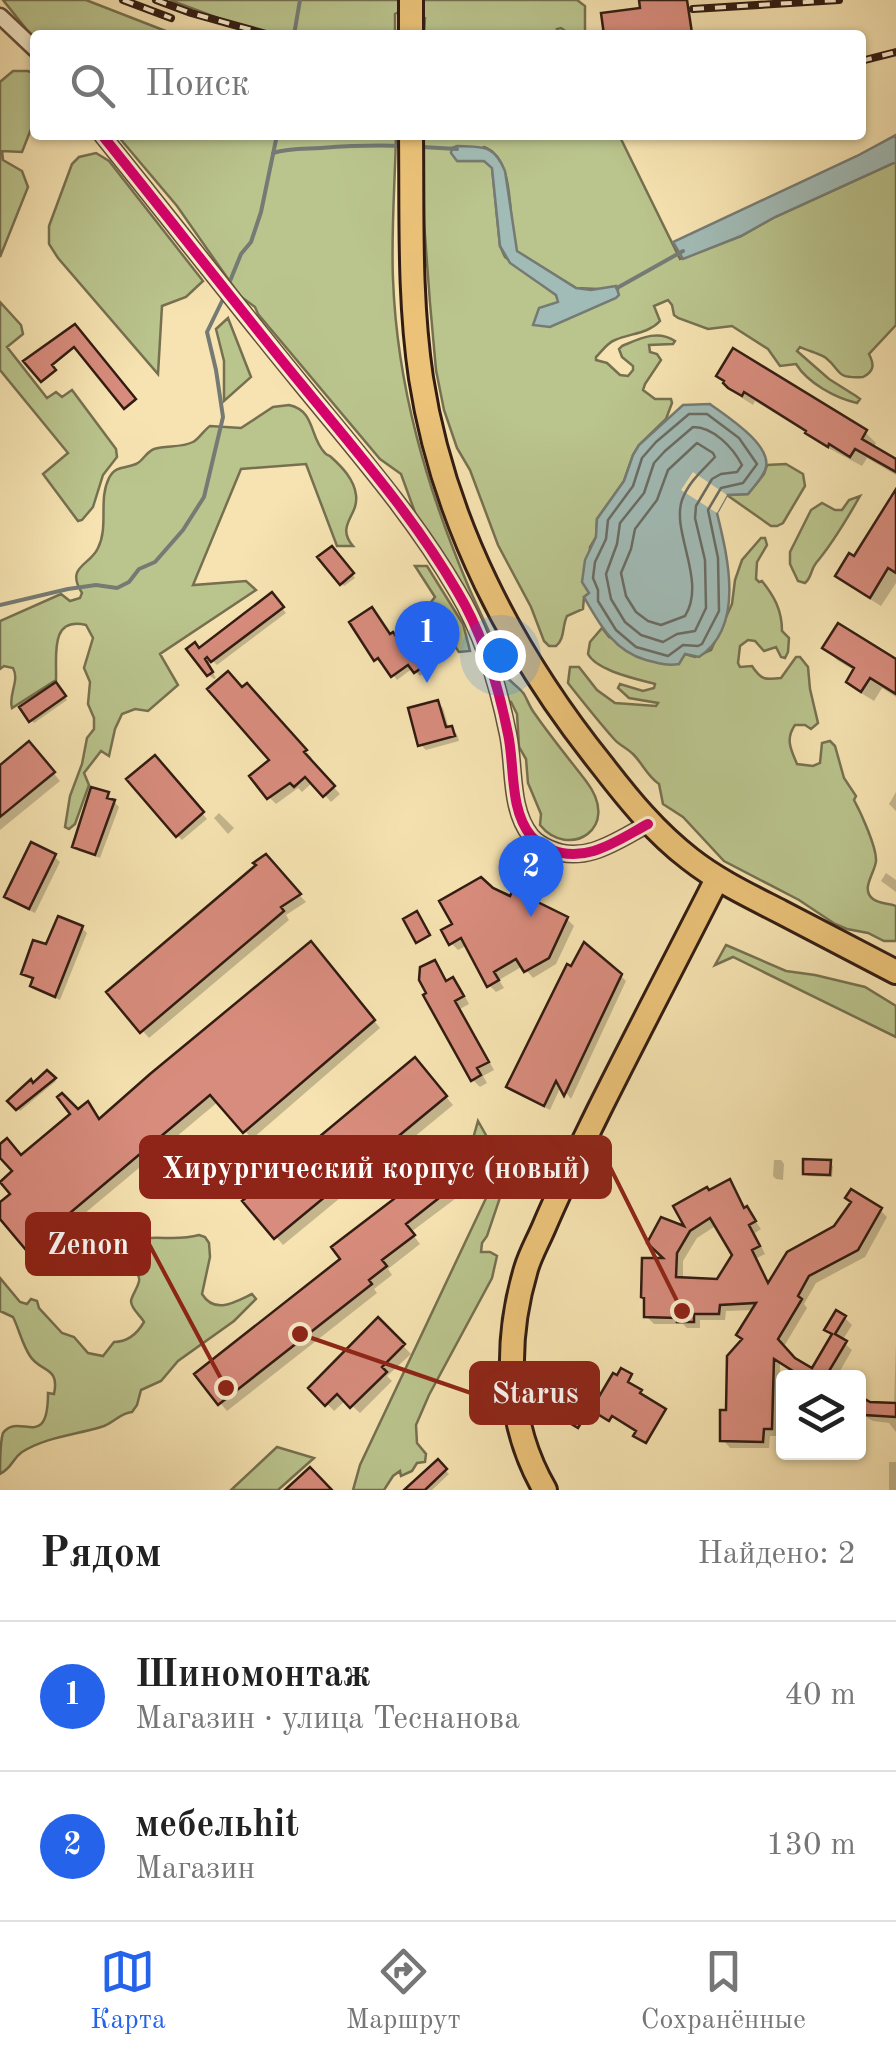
<!DOCTYPE html>
<html lang="ru">
<head>
<meta charset="utf-8">
<style>
  :root { --surface:#fff; --page:#f2f2f2; --text:#222; --muted:#767676; --line:#e0e0e0; --accent:#2563eb }
  body { margin:0; font-family:"Old Standard TT",serif; background:var(--page); color:var(--text) }
  .controls { position:absolute; right:30px; bottom:30px; display:grid; overflow:hidden; border-radius:10px; box-shadow:0 2px 8px #0004 }
  .controls button { width:90px; height:90px; display:grid; place-items:center; padding:0; border:0; border-bottom:2px solid var(--line); background:var(--surface); color:var(--text); font:50px sans-serif }
  .you { position:absolute; left:500px; top:655px; width:35px; height:35px; margin:-25px; border:8px solid #fff; border-radius:50%; background:#1a73e8; box-shadow:0 0 0 15px #1a73e833 }
  .badge { display:grid; place-items:center; width:65px; height:65px; border-radius:50%; background:var(--accent); color:#fff; font-size:32px; font-weight:700 }
  .pin { position:absolute; translate:-50% -82px; filter:drop-shadow(0 2px 5px #0008) }
  .pin::after { content:''; position:absolute; top:52px; width:35px; height:30px; background:inherit; clip-path:polygon(0 0,100% 0,50% 100%) }
  .list { margin:0; padding:0; list-style:none }
  h2 { display:flex; justify-content:space-between; align-items:center; height:130px; margin:0; padding:0 40px; font-size:42px }
  h2 small { font-size:32px; font-weight:400; color:var(--muted) }
  .list li { display:grid; grid-template-columns:65px 1fr auto; gap:30px; align-items:center; box-sizing:border-box; height:150px; padding:0 40px; border-top:2px solid var(--line) }
  .list b { display:block; font-size:38px; white-space:nowrap }
  .list p { margin:0; font-size:32px; white-space:nowrap; color:var(--muted) }
  .list em { font-size:32px; font-style:normal; color:var(--muted) }
  .icon { flex:none; width:55px; height:55px; fill:none; stroke:currentColor; stroke-width:2; stroke-linecap:round; stroke-linejoin:round }
  .map { position:relative; flex:none; width:896px; height:1490px; overflow:hidden }
  .search { position:absolute; background:var(--surface); box-shadow:0 2px 8px #0004; left:30px; right:30px; top:30px; height:110px; display:flex; align-items:center; gap:25px; box-sizing:border-box; padding:0 35px; border-radius:10px; color:var(--muted); font-size:38px }
  .sheet { height:430px; background:var(--surface) }
  nav { display:flex; justify-content:space-around; align-items:center; box-sizing:border-box; height:140px; border-top:2px solid var(--line); background:var(--surface); font-size:28px; color:var(--muted) }
  nav a { display:grid; justify-items:center; gap:5px }
  nav .on { color:var(--accent) }
  .map>svg:first-child { display:block }
  .green { fill:#bac48d; stroke:#767050; stroke-width:2.5; fill-rule:evenodd }
  .water { fill:#a1bbb6; stroke:#757b74; stroke-width:2.5 }
  .pier { fill:#f6e3b1 }
  .shadow { fill:#0003; fill-rule:evenodd }
  .lines { fill:none; stroke-linecap:round; stroke-linejoin:round }
  .shore { stroke:#6a6c64; stroke-width:2.5 }
  .stream { stroke:#757b74; stroke-width:4 }
  .building { fill:#d88c7d; stroke:#321c12; stroke-width:2.5; fill-rule:evenodd }
  .minor-casing { stroke:#634e3a; stroke-width:19 }
  .primary-casing { stroke:#321c12; stroke-width:28 }
  .minor { stroke:#f9edcc; stroke-width:14 }
  .primary { stroke:#ebc278; stroke-width:22 }
  .rail-casing { stroke:#321c12; stroke-width:8 }
  .rail { stroke:#f9edcc; stroke-width:4; stroke-dasharray:11; stroke-linecap:butt }
  .cycleway-casing { stroke:#f9edcc; stroke-width:16 }
  .cycleway { stroke:#d6006c; stroke-width:10 }
  .leader { fill:none; stroke:#8f2418; stroke-width:4 }
  .callout-dot { fill:#8f2418; stroke:#f9edcc; stroke-width:4 }
  .callout { fill:#8f2418; stroke:#8f2418; stroke-width:4 }
  .callout-label { font-size:30px; text-anchor:middle; font-weight:bold; fill:#fff }
</style>
</head>
<body>
<div class="map">
<svg width="896" height="1490" viewBox="0 0 896 1490">
  <rect width="100%" height="100%" fill="#f6e3b1"/>
  <filter id="stains"><feTurbulence type="fractalNoise" baseFrequency=".002" numOctaves="4"/><feColorMatrix values="0 0 0 0 .2 0 0 0 0 .09 0 0 0 0 .02 0 0 0 .5 -.17"/></filter>
  <radialGradient id="worn" r=".72"><stop offset=".6" stop-color="#630" stop-opacity="0"/><stop offset="1" stop-color="#630" stop-opacity=".3"/></radialGradient>
  <path class="green" d="M3 0H86L176 35H35V40Z
    M170 0H399V12L395 14V35H263Z
    M422 0H577L585 6V35H571L561 28 557 29 560 35H424L425 18 421 17Z
    M13 71H28L35 74V119L22 152 2 151 3 160 22 171 28 187 0 257V82Z
    M117 135H396C395 183 391 232 393 279 397 387 427 489 469 588 477 606 486 624 494 643 497 652 498 664 503 672 508 681 518 686 524 694 528 701 530 708 535 714 551 737 569 759 586 781 623 829 568 860 540 825L541 814 528 783 526 759 519 747 517 714 511 702 504 699 417 518 401 474 380 459 258 314 255 307 240 296 177 206Z
    M423 135H619L680 259 741 236 775 217 896 162V325L869 354C874 364 875 371 863 377 835 379 842 371 826 358 819 353 808 351 800 347L797 351 829 379 856 396 860 399 857 403C835 398 808 383 796 364L780 366 768 349 732 326 708 329 678 318 674 315 672 305 668 300 654 306 660 321C648 334 631 333 615 340 607 343 602 351 596 357V360L607 363 620 375 628 376 633 370V366L622 357 619 349 622 346C639 339 657 329 675 341L673 344 649 345 650 352 657 354 661 360 645 384 643 390 655 399H671L672 403 666 419 639 445 633 455 624 481 597 519 596 537 590 547 589 593 584 597 583 609 567 616C562 626 565 639 556 646H549L544 641 531 607 498 545 470 470 457 448 444 410 436 370 430 303 424 222ZM484 147C517 159 507 222 516 251L576 288 619 290 559 302 556 295 505 257 500 246 492 167 484 161H457Z
    M96 153 109 161 203 281 186 297 162 306 158 374 58 258 49 244V226L72 164 79 157Z
    M0 302 21 325 23 334 7 347 47 398 56 392 62 397 72 390 116 449 117 457 103 475 93 507 82 520 78 521 43 474 68 453 0 370Z
    M228 318 251 377 224 401V361L216 329Z
    M289 405C316 411 309 437 325 453 326 455 329 455 331 457 342 467 354 479 356 495 359 516 335 525 353 546H337L306 464 241 469 193 585 246 581 256 590 160 654 178 685 148 711 135 709 122 714 115 729 109 756 101 751 84 773 89 785 75 824 69 829 65 827 70 796 82 764 87 738 94 729V718L88 704 90 682 84 668 93 638 86 625C49 616 57 657 56 680L12 708C8 694 20 681 13 668L4 666 0 669V621L61 594 70 601 80 598 82 593C65 566 90 566 98 548 109 526 98 500 109 478 116 465 125 469 136 464 143 461 146 452 154 449 166 445 181 448 193 442 199 439 204 430 210 426L241 428 273 407Z
    M786 464 803 474 805 486 783 523 777 526H771L727 495 748 494 764 474 767 465Z
    M860 496C847 519 833 543 816 563 810 571 812 577 805 583L798 581 790 564V552L811 510 822 503 835 510H842L849 500Z
    M761 538H765L767 545 757 562 756 579 759 582 762 581C774 596 782 610 782 631L789 638 788 652 785 658 781 657 776 647 764 651 755 641 748 640 740 646 738 663 740 667 752 666C761 680 765 680 781 678L796 657H800L808 667 810 689 818 723 811 729 805 725H795C785 739 791 750 797 764L813 766 820 763 822 743 830 741 835 746 844 778 856 796 854 800C861 813 877 848 876 861 875 873 860 889 873 899 879 904 889 903 896 906V941H884L868 933 847 929 835 924 799 900 724 861 683 817 663 804 659 784C647 776 643 764 633 754 627 748 619 745 614 739 598 721 583 702 568 683L570 667H579L597 690 615 703 656 706 658 703 629 698 618 688 620 684 643 691 654 688 655 684C637 679 597 671 588 654L590 642 602 628 609 637 678 664 685 654 695 657 711 650 732 604 735 580 742 560Z
    M415 566H427L463 624 470 651 459 652 427 607 435 597Z
    M726 945 786 971 815 975 865 987 896 1006V1037L733 957 715 965Z
    M478 1121 508 1174 487 1236 482 1243 481 1252H490L497 1256 492 1278 429 1395 416 1425 417 1443 426 1454 425 1462 417 1463 412 1471 401 1476 400 1471 393 1476 384 1490H353L360 1465 496 1177 474 1135Z
    M199 1235 205 1237 209 1243 210 1257 202 1294C215 1315 235 1302 252 1294L256 1299 234 1321 178 1361 161 1381 141 1390 137 1405 132 1412C120 1413 115 1422 104 1426 77 1435 48 1436 22 1452 12 1459 13 1467 0 1474 0 1462 0 1442 3 1433 19 1411 48 1453 48 1393L54 1394C60 1366 41 1373 30 1356 22 1344 19 1329 13 1317L0 1311V1278L20 1302 27 1304 31 1299 37 1301 39 1308 62 1333 74 1337 88 1353 103 1356 114 1342C128 1342 137 1334 144 1322 141 1316 131 1309 131 1301 132 1292 149 1276 131 1271 126 1269 120 1271 115 1271 133 1220 161 1246 199 1235Z
    M277 1447 314 1458 278 1490H231Z"/>
  <path class="water" d="M896 135V162L775 217 741 236 683 259 673 242 857 156Z
    M457 146C483 147 494 144 505 171L517 251 576 288 591 290 616 286 619 295 616 298 550 327 533 325 539 308 558 302 556 295 510 263 500 246 492 168 484 161H457L451 153 452 148Z
    M710 404C726 416 771 444 766 467 764 477 754 486 748 494L727 495 717 513C728 558 745 627 699 657L685 654 679 664C666 666 658 663 646 660 614 651 600 625 584 597L589 593 582 582 585 560 596 537 597 519 624 481 633 455 639 445 683 405Z"/>
  <path class="pier" d="M693 472 727 495 717 513 681 490Z"/>
  <path class="shadow" d="M642 0H686L691 33 607 35 604 16 643 10Z
    M75 327 136 401 127 408 76 346 51 367 55 372 44 381 27 361Z
    M719 376 865 432 876 443 873 448 896 462V475L867 458 862 466 819 443 810 435 755 401 753 405 742 398Z
    M896 494V583L881 606 849 586 838 575 855 560Z
    M332 549 355 578 344 586 321 558Z
    M277 601 286 613 217 665 213 661 208 664 216 678 214 679 209 675 200 650Z
    M391 637 407 654 414 656 425 672 420 676 413 668 397 680 383 662 381 664 376 659Z
    M825 648 896 662V697L882 688 874 701 861 693 849 682 855 671 837 660Z
    M247 686 312 758 309 760 340 794 331 802 313 782 302 792 298 788 276 804 269 797 273 761 243 690Z
    M58 688 67 700 34 723 31 720Z
    M438 703 443 708 449 729 457 734 459 741 426 750 421 745Z
    M36 751 60 781 0 830V768Z
    M160 763 207 819 182 840 177 835Z
    M896 792V811L889 804Z
    M108 795 119 807 100 858 79 851 74 846Z
    M219 813 234 828 228 834 214 818Z
    M32 845 55 857 60 862 35 913 12 902 7 896Z
    M265 858 306 902 286 915 289 920 149 1038 109 992Z
    M886 873 896 880V892L881 881Z
    M491 890 567 919 574 926 556 964 533 978 523 966 499 980 504 988 496 992 489 985 468 945 458 950 451 943Z
    M82 928 87 933 60 1000 37 990 32 986 35 980 24 973 48 948Z
    M318 951 380 1028 252 1139 219 1101 35 1255 0 1215V1206L14 1194 15 1172 0 1154V1148L22 1158 78 1113 94 1112 100 1121Z
    M434 963 448 982 453 980 460 987 469 1004 460 1009 494 1070 483 1076 487 1083 480 1087 473 1080Z
    M621 976 626 981 571 1099 561 1086 550 1110 514 1092 509 1087Z
    M422 1068 453 1105 283 1245 246 1201Z
    M47 1073 56 1081 20 1111 11 1101 34 1086Z
    M774 1160H781L784 1164 783 1180 776 1179 773 1176Z
    M830 1163 833 1166 832 1177 808 1176 805 1173Z
    M444 1176 459 1196 411 1232 420 1244 388 1269 392 1275 374 1289 377 1293 227 1411 197 1375Z
    M729 1182 736 1190 746 1208 761 1229 755 1233 765 1254 757 1258 770 1284 880 1210 887 1217 865 1257 816 1283 804 1304 807 1308 783 1348 795 1361 813 1371 845 1318 852 1325 842 1341 852 1350 836 1378H803L780 1363 778 1436H770L769 1448H730L723 1440 745 1340 755 1310 726 1311 725 1320H700V1328H687L683 1324H654L646 1316 669 1260 689 1231 709 1193ZM717 1225 735 1255 718 1281 683 1280V1261L697 1238Z
    M378 1320 411 1354 387 1376 392 1381 360 1413 346 1400 334 1411 312 1388Z
    M896 1343V1432L889 1423 873 1421 858 1412V1398L869 1405H894Z
    M437 1462 449 1474 432 1490H407Z
    M889 1462H896V1490H889Z"/>
  <g class="lines">
    <path class="shore" d="M689 414H707L739 438 757 464 743 483 721 488 708 510 718 558 719 611 702 644 698 646 683 645 668 656 636 647 616 630 598 601V590L593 578 595 562 606 539 608 520 633 486 642 458 656 442Z
      M693 427C714 427 733 448 742 465L737 472 721 474 712 479 696 506 695 518 705 560 706 608 695 631 677 634 663 642 641 635 625 622 611 599 606 574 617 544 620 523 644 493 654 463 665 451Z
      M697 443 713 453 715 457C703 470 689 481 682 500 671 532 707 581 685 616L661 625 648 621 636 612 626 596 621 573 631 549 635 529 657 500 668 470Z"/>
    <path class="stream" d="M294 35 300 0
      M422 147 457 149
      M273 153C289 148 304 149 321 148 348 146 375 145 402 146
      M228 286 241 254 251 242 261 212 277 135
      M617 288 683 251
      M0 605 68 589 96 585 117 588 129 582 139 569 155 562 183 530 204 497 223 417 216 370 207 332 225 295"/>
  </g>
  <path class="building" d="M639 0H687L692 33 604 35 601 13 640 8Z
    M75 324 136 399 124 409 74 347 52 365 56 370 41 382 23 361Z
    M733 348 867 430 862 439 896 459V472L855 449 850 457 829 444 828 447 805 433 806 431 744 392 742 396 728 388 723 383 724 381 716 376Z
    M896 489V573L888 568 870 598 835 576 849 553 854 556Z
    M332 546 354 573 340 585 317 557Z
    M272 592 284 607 211 662 207 657 205 659 213 672 207 676 186 649 195 642 199 648Z
    M372 607 390 634 393 632 406 651 410 649 423 667 414 673 408 665 391 677 378 658 374 661 349 622Z
    M838 623 896 659V694L870 678 861 692 846 682 854 668 822 648Z
    M228 671 242 687 247 683 307 750 304 752 335 786 323 797 305 777 294 787 290 783 267 799 249 776 269 760 207 689Z
    M56 682 66 696 29 722 19 707Z
    M438 700 446 727 452 726 455 736 418 746 408 708Z
    M29 741 55 772 0 817V765Z
    M155 755 204 812 176 837 126 779Z
    M91 787 109 792 107 798 115 800 95 855 72 847Z
    M31 842 56 854 29 909 4 897Z
    M266 854 301 894 281 907 284 911 140 1033 106 992 256 865 253 863Z
    M481 877 493 888 510 896 513 890 568 917 549 958 524 972 516 959 494 972 499 980 487 987 461 938 449 945 441 930 452 924 439 901Z
    M417 911 430 935 416 943 403 919Z
    M58 916 83 926 55 997 30 986 33 978 21 974 33 940 46 944Z
    M311 941 375 1020 243 1133 210 1095 26 1250 0 1219V1202L10 1194 0 1182 12 1171 0 1158V1144L7 1138 21 1155 70 1114 57 1097 62 1093 78 1109 88 1101 99 1119 150 1074Z
    M584 942 622 974 564 1096 556 1081 544 1106 506 1087 567 964 571 966Z
    M435 960 446 981 453 977 464 996 455 1001 489 1062 477 1068 481 1075 471 1081 423 995 426 993 419 980 420 967Z
    M415 1057 447 1096 274 1239 242 1201Z
    M47 1070 56 1078 16 1110 7 1101 31 1079 33 1083Z
    M803 1159 831 1160 830 1175 803 1174Z
    M437 1166 453 1187 406 1224 415 1235 382 1260 387 1266 369 1280 372 1284 218 1405 194 1374 340 1259 331 1247Z
    M730 1179 744 1208 747 1206 756 1221 749 1225 760 1246 752 1250 768 1283 787 1252 834 1226 851 1202 845 1198 851 1189 882 1208 858 1250 809 1276 798 1296 802 1299 778 1339 795 1358 812 1368 832 1334 824 1330 836 1310 846 1316 835 1334 847 1341 826 1376 828 1378H804L774 1359 772 1429H764L763 1442 720 1441V1410H726L727 1356 742 1339 736 1335 756 1303 720 1305 719 1314H694V1322H677V1318L644 1317V1298L641 1297 642 1258H663L647 1243 661 1217 684 1226 673 1206 707 1187 709 1190ZM710 1218 732 1255 717 1279 676 1277 677 1253 690 1231Z
    M378 1317 405 1344 382 1367 387 1372 350 1408 337 1394 325 1406 308 1388Z
    M621 1368 632 1374 628 1382 642 1390 640 1393 666 1409 646 1443 633 1436 636 1431 612 1416 609 1421 591 1410 613 1373 617 1375Z
    M858 1395 870 1402 896 1403V1417L864 1415 858 1412Z
    M576 1396 592 1405 578 1428 563 1419Z
    M438 1459 447 1469 425 1490H404Z
    M310 1467 332 1490H285Z"/>
  <g class="lines">
    <g class="minor-casing">
      <path id="minor" d="M0 16 35 49
        M102 135C169 218 234 302 302 385 356 451 414 517 457 591 483 634 498 684 508 734 515 766 509 809 531 836 536 842 543 846 550 849 585 865 618 840 648 824"/>
    </g>
    <g class="primary-casing">
      <path id="primary" d="M411 0V35
        M411 135C412 216 409 298 421 378 443 521 512 653 602 765 629 800 655 832 690 859 718 881 750 896 781 912 820 932 858 952 896 972
        M545 1490C506 1423 504 1343 526 1269 530 1255 538 1241 544 1227 561 1187 580 1149 599 1110 638 1032 678 956 717 879"/>
    </g>
    <use href="#minor" class="minor"/>
    <use href="#primary" class="primary"/>
    <g class="rail-casing">
      <path id="rail" d="M123 0 171 18
        M156 0 191 13 270 35
        M693 9 839 0
        M861 61 896 52"/>
    </g>
    <use href="#rail" class="rail"/>
    <g class="cycleway-casing">
      <path id="cycleway" d="M102 135C169 218 234 302 302 385 356 451 414 517 457 591 483 634 498 684 508 734 515 766 509 809 531 836 536 842 543 846 550 849 585 865 618 840 648 824"/>
    </g>
    <use href="#cycleway" class="cycleway"/>
  </g>
  <path class="leader" d="M682 1311L610 1167M226 1388L149 1244M300 1334L471 1393"/>
  <g class="callout-dot">
    <circle cx="682" cy="1311" r="10"/>
    <circle cx="226" cy="1388" r="10"/>
    <circle cx="300" cy="1334" r="10"/>
  </g>
  <g class="callout">
    <rect x="141" y="1137" width="469" height="60" rx="10"/>
    <rect x="27" y="1214" width="122" height="60" rx="10"/>
    <rect x="471" y="1363" width="127" height="60" rx="10"/>
  </g>
  <g class="callout-label">
    <text x="376" y="1178">Хирургический корпус (новый)</text>
    <text x="88" y="1254">Zenon</text>
    <text x="535" y="1403">Starus</text>
  </g>
  <rect width="100%" height="100%" filter="url(#stains)"/>
  <rect width="100%" height="100%" fill="url(#worn)"/>
</svg>
<div class="controls">
<button><svg class="icon" aria-label="layers" viewBox="0 0 24 24"><path d="M12 4l9 5-9 5-9-5zM3 14l9 5 9-5"/></svg></button>
</div>
<div class="you"></div>
<div class="pin badge" style="left:427px;top:683px">1</div>
<div class="pin badge" style="left:531px;top:917px">2</div>
<div class="search"><svg class="icon" aria-label="search" viewBox="0 0 24 24"><circle cx="10" cy="10" r="6"/><path d="M15 15l6 6"/></svg>Поиск</div>
</div>
<section class="sheet">
<h2>Рядом<small>Найдено: 2</small></h2>
<ul class="list">
<li><span class="badge">1</span><div><b>Шиномонтаж</b><p>Магазин · улица Теснанова</p></div><em>40 m</em></li>
<li><span class="badge">2</span><div><b>мебельhit</b><p>Магазин</p></div><em>130 m</em></li>
</ul>
</section>
<nav>
<a class="on"><svg class="icon" aria-label="map" viewBox="0 0 24 24"><path d="M3 6l6-2 6 2 6-2v14l-6 2-6-2-6 2zM9 4v14M15 6v14"/></svg>Карта</a>
<a><svg class="icon" aria-label="directions" viewBox="0 0 24 24"><path d="M12 3l9 9-9 9-9-9zM9 14v-3h6M13 9l2 2-2 2"/></svg>Маршрут</a>
<a><svg class="icon" aria-label="saved" viewBox="0 0 24 24"><path d="M7 4h10v16l-5-4-5 4z"/></svg>Сохранённые</a>
</nav>
</body>
</html>
